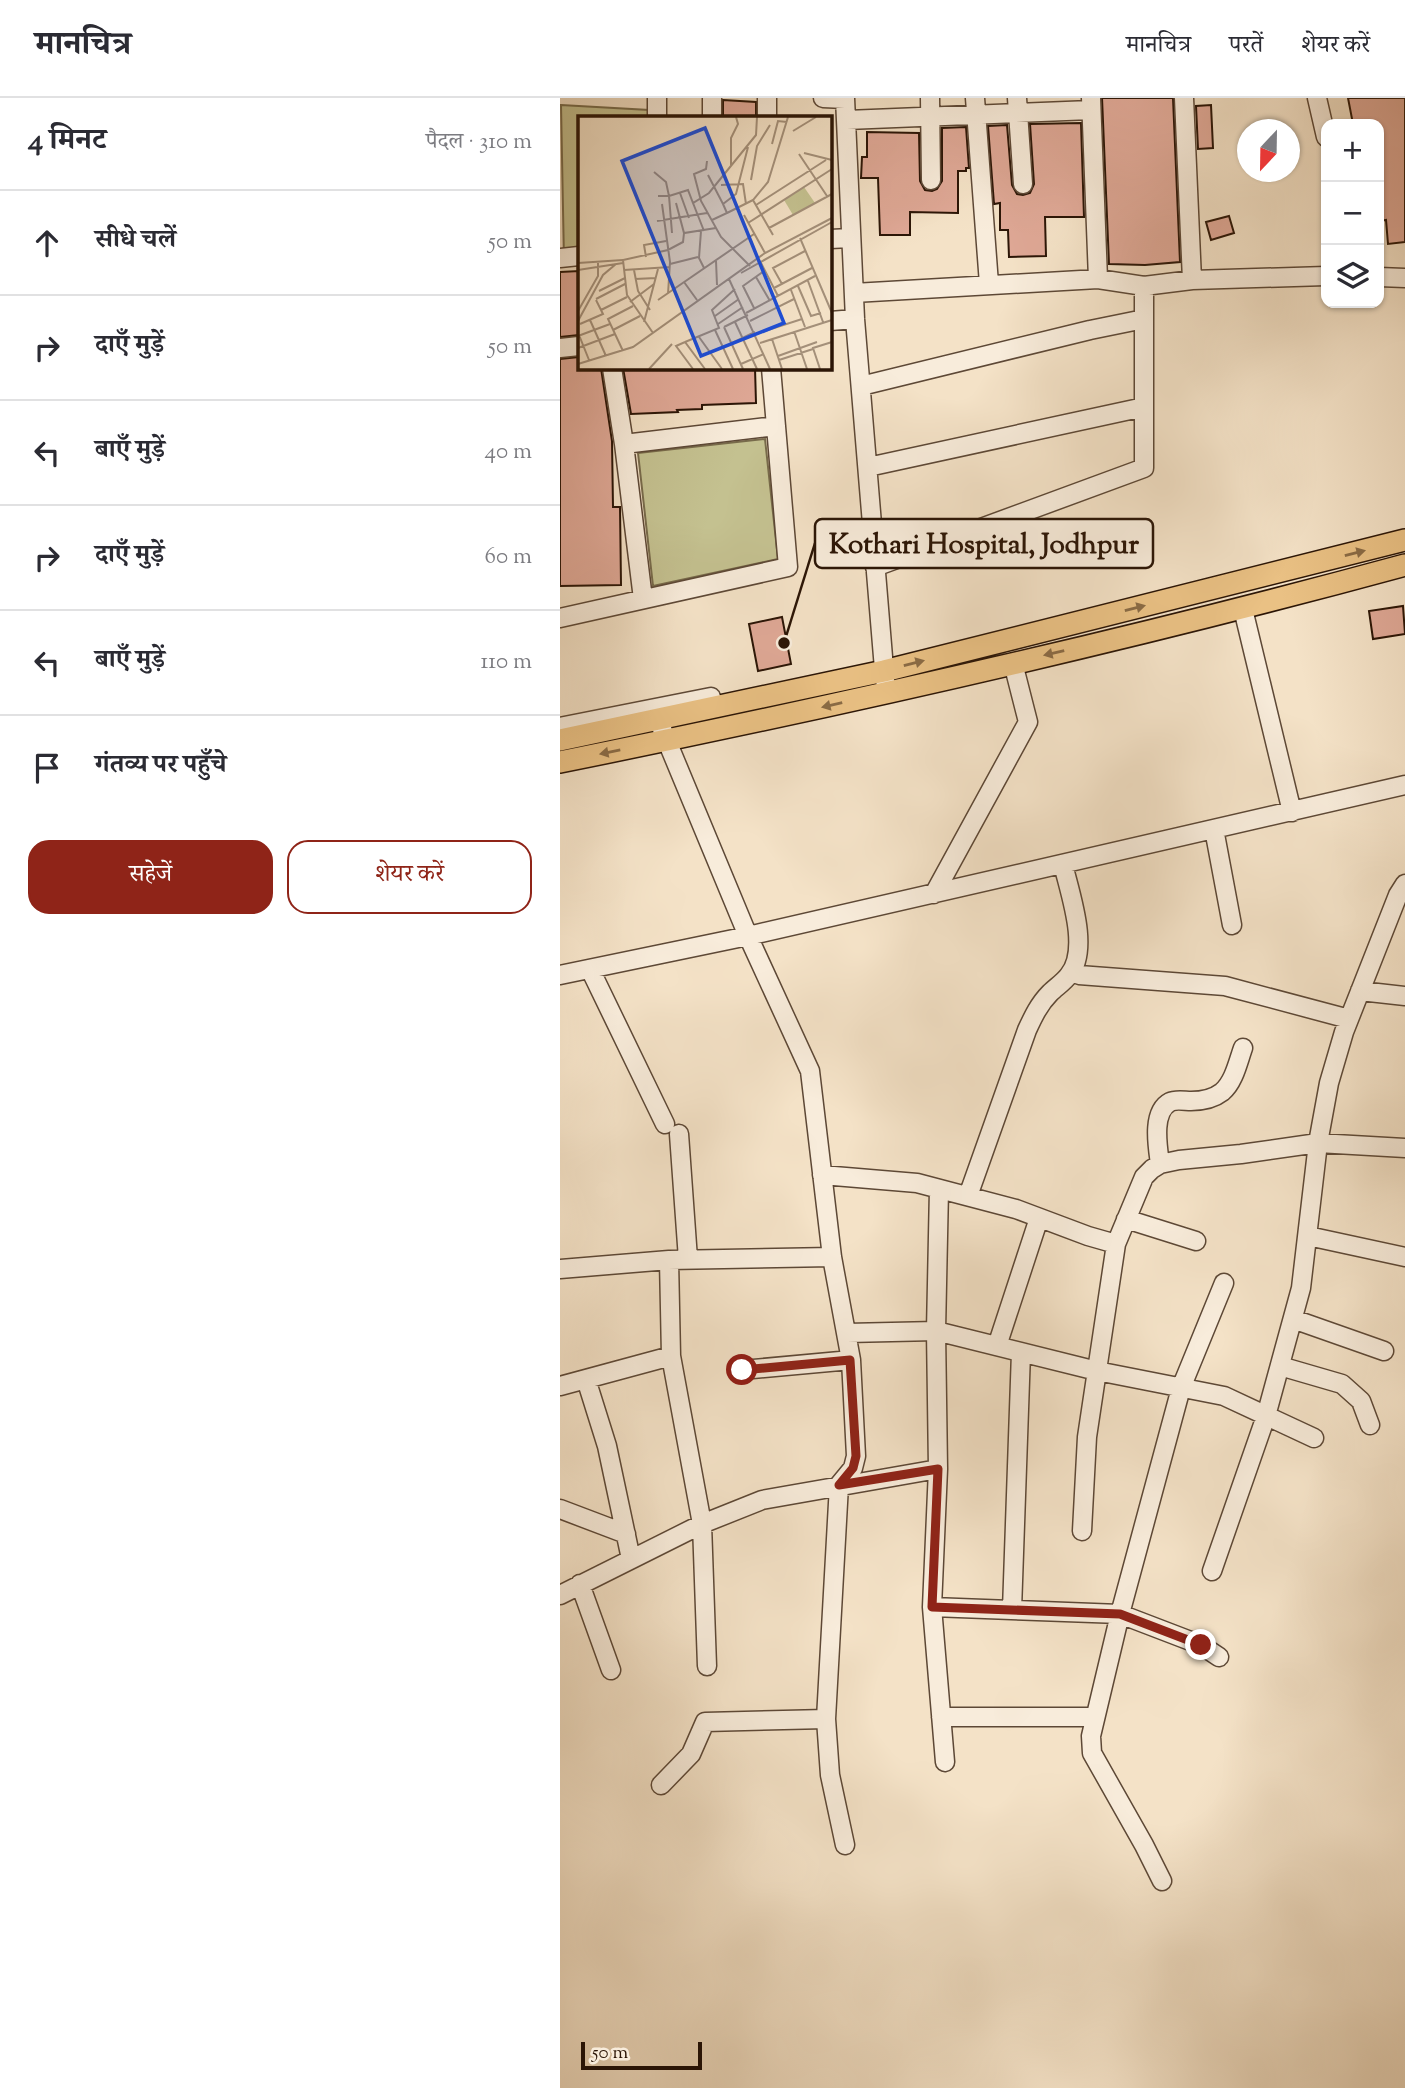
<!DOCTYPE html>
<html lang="hi">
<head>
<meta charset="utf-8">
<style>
  :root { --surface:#fff; --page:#f7f7f7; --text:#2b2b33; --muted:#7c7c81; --line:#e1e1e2; --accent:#8f2418 }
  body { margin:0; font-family:"Sorts Mill Goudy","Noto Serif Devanagari",serif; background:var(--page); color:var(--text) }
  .controls { position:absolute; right:21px; top:21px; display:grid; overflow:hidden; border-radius:14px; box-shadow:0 2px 5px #0004 }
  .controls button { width:63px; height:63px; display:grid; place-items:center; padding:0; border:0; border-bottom:2px solid var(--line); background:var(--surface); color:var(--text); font:35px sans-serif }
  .compass { position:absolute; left:677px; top:21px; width:63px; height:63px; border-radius:50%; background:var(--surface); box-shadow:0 2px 5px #0004; rotate:202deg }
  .scale { position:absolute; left:21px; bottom:18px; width:121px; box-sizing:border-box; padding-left:7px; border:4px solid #2b1506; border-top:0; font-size:19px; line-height:24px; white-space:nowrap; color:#2b1506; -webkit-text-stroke:5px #f8ecdb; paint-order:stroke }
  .stop { position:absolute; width:21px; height:21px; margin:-16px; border:5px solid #8f2418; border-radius:50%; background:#fff }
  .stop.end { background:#8f2418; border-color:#fff; box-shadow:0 2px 7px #0008 }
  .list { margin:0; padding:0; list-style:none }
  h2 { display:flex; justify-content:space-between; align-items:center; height:91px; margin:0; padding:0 28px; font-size:30px }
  h2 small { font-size:23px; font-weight:400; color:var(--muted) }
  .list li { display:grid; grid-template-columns:46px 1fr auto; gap:21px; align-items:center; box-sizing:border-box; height:105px; padding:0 28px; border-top:2px solid var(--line) }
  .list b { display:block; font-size:26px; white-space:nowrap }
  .list em { font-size:23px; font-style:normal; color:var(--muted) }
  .actions { display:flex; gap:14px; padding:21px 28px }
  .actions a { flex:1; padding:16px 0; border:2px solid var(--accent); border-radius:21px; text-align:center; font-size:24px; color:var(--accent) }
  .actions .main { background:var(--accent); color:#fff }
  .icon { flex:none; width:38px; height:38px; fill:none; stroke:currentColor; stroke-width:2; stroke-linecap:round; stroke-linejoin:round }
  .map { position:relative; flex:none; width:845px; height:1990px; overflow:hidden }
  header { display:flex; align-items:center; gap:42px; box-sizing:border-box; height:98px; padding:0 35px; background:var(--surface); border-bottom:2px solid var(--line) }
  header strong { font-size:33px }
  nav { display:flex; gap:38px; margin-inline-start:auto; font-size:24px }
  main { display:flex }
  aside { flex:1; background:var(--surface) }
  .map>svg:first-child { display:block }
  .green { fill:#c4c190; stroke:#786b4b; stroke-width:2 }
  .building { fill:#dfa896; stroke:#2b1506; stroke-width:2 }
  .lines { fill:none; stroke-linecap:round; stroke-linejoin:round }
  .minor-casing { stroke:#5d4836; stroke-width:21 }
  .major-casing { stroke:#2b1506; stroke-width:24 }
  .minor { stroke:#f8ecdb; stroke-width:18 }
  .major { stroke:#eac184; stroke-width:21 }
  .oneway { fill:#8a6b45 }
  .route { stroke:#8f2418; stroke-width:9 }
  .inset-road { fill:none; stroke:#a4907a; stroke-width:2 }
  .view { fill:#1d4ed8; fill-opacity:0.15; stroke:#1d4ed8; stroke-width:3.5 }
  .inset-edge { fill:none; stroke:#2b1506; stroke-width:3.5 }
  .leader { fill:none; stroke:#2b1506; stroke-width:2.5 }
  .callout-dot { fill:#2b1506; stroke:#f8ecdb; stroke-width:2.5 }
  .callout { fill:#f8ecdb; stroke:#2b1506; stroke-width:2.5 }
  .callout-label { font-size:28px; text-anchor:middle; font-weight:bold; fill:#2b1506 }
</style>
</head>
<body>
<header>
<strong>मानचित्र</strong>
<nav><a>मानचित्र</a><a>परतें</a><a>शेयर करें</a></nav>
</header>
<main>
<aside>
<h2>4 मिनट<small>पैदल · 310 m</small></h2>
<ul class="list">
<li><svg class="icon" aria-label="ahead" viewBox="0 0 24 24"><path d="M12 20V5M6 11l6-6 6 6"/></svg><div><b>सीधे चलें</b></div><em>50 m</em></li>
<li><svg class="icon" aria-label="right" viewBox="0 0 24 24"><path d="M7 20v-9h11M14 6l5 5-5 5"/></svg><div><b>दाएँ मुड़ें</b></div><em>50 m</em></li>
<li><svg class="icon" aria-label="left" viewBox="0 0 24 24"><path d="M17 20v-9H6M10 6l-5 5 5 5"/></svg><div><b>बाएँ मुड़ें</b></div><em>40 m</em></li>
<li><svg class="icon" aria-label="right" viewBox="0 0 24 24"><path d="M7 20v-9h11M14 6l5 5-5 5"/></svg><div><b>दाएँ मुड़ें</b></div><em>60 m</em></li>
<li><svg class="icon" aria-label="left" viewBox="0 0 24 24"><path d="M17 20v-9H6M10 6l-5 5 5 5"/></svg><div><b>बाएँ मुड़ें</b></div><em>110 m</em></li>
<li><svg class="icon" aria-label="arrive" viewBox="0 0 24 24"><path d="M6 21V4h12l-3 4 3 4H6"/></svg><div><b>गंतव्य पर पहुँचे</b></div></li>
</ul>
<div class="actions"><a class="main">सहेजें</a><a>शेयर करें</a></div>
</aside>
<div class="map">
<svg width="845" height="1990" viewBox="0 0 845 1990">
  <rect width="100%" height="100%" fill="#f4e2c7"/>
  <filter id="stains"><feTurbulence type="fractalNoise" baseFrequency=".00286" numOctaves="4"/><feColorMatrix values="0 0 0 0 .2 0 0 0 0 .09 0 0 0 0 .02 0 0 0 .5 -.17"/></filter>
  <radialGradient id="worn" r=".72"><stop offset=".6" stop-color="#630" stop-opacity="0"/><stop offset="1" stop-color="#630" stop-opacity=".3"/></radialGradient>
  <path class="green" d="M1 7 89 12 90 19H19V162L4 163Z
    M205 341 218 461 93 488 78 355Z"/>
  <path class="building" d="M542 0H613L620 164 585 167 549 166Z
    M788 0H845V144L828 146 826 122 819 123V26H793Z
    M163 2 196 4V19H163Z
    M651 7 653 50 638 51 636 8Z
    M521 25 524 119H485L486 158 449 159 448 132H440V105L434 106 428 28 447 27 452 87 457 96 463 97 470 95 474 86 470 26Z
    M406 29 409 70H406V73H398V115L350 114V137H320L318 80H301L302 59H307V34L359 35 360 83 365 92 372 93 377 91 382 83V30Z
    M669 118 674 135 651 142 646 124Z
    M19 173V237L0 239V174Z
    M19 259V270H41L52 343 53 409H60L61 487 0 488V261Z
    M63 270H195L196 305 142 307V311L117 312 118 314 71 316Z
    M843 508 845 536 813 541 809 513Z
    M222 519 231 566 198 573 189 526Z"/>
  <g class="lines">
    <g class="minor-casing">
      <path id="minor" d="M97 0V19
        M152 0V19
        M207 0V19
        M263 0 285 1
        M285 0 295 221 325 583
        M370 0 371 82
        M415 0 429 186
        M457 0 463 86
        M531 0 538 181
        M624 0 632 182
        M757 0 766 39
        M287 22 531 12
        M270 141 291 140
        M0 160 19 158
        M819 179 845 180
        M294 195 538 181 584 188
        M270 223 295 221
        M0 250 19 248
        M52 270 64 346 83 501
        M301 288 530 232 584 221
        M64 346 216 328
        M308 369 584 309
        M315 469 584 370V188L632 182 766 178
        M683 511 732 714
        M0 520 228 469 211 270
        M0 629 151 599
        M654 731 672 827
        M374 796 468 624 453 565
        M30 871 105 1026
        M0 877 188 838 845 687
        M519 877 665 888 789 921
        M800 893 845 898
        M119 1036 128 1161
        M600 1066C598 1050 591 1014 610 1004 616 1001 625 1003 631 1003 642 1003 653 1001 662 994 674 984 678 964 683 950
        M262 1077 357 1085 456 1111 528 1138 556 1146 527 1339 522 1433
        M408 1098 467 932C473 919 479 906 490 895 496 889 504 884 509 877 530 851 510 796 503 766
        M566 1121 636 1143
        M748 1138 845 1159
        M556 1146 584 1079 592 1071 600 1066 619 1062 681 1056 758 1045 845 1050
        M0 1171 109 1162
        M733 1221 824 1253
        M287 1235 376 1233 537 1273 664 1298 754 1340
        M437 1248 479 1120
        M111 1258 109 1162 272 1159
        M720 1268 782 1286 801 1303 810 1327
        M182 1272 291 1262
        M26 1281 47 1348 71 1461
        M0 1288 111 1258 142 1426 147 1568
        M378 1371 376 1233 379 1091
        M0 1411 66 1436
        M652 1473 706 1318 741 1190 758 1045 769 985 784 934 838 797 845 786
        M20 1486 51 1572
        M0 1497 142 1426 202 1402 378 1371 372 1509 560 1516 621 1290 664 1185
        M372 1509 385 1664
        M452 1512 461 1254
        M381 1619H535
        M266 1621 270 1677 285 1747
        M101 1687 131 1656 145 1624 266 1621 279 1387 293 1370 296 1358 291 1262 272 1159 250 973 188 838 102 631
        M602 1783 584 1747 532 1655 531 1638 560 1516 641 1547 659 1559"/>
    </g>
    <g class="major-casing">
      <path id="major" d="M0 642 324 573 845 442
        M0 664C283 607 566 543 845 467"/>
    </g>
    <use href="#minor" class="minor"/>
    <use href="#major" class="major"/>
  </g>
  <defs><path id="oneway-solid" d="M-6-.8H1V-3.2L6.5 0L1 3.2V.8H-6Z" transform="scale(1.75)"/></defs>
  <g class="oneway">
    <use href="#oneway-solid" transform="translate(795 455) rotate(-14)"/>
    <use href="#oneway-solid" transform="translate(575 510) rotate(-14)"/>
    <use href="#oneway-solid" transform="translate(494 555) rotate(167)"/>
    <use href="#oneway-solid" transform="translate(354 565) rotate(-14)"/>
    <use href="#oneway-solid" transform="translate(272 607) rotate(167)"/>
    <use href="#oneway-solid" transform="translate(50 654) rotate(169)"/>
  </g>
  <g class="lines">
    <path class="route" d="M182 1272 290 1262 296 1358 293 1370 279 1387 378 1371 372 1509 560 1516 641 1547"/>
  </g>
  <g transform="translate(18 18)">
    <rect width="254" height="254" fill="#f4e2c7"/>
    <path d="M226 71 237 87 215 99 206 84Z" fill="#c4c190"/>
    <path class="inset-road" d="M215 15 238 1M194 28 200 5 209 6M226 37 254 44M221 38 249 80M129 45 128 53 116 58 123 85 143 121 172 150M153 49V22L160 8 158 1M76 56 88 66 91 80H80M130 59 145 88 158 78 170 31M173 64 179 30 192 9M143 69 165 68 168 88M102 77 111 102M98 87 106 117 138 112M115 87 126 115M84 88 92 146 90 178M178 89 248 44M149 97 175 84M166 99 187 137M134 104 149 97 145 88M79 105 129 97M170 107 254 53M191 112 254 78M123 115 121 142 126 152M94 117 91 80 110 74 115 87 131 77 178 19 179 1M195 119 175 84 190 66 210 1M222 122 254 197M68 141 66 129 88 125M138 145 139 169M182 145 200 180M0 147 45 144M92 148 120 141M0 154 45 147M46 154 92 151M56 154 60 175 72 194M163 157 254 106M178 161 192 185M57 163 78 162M151 163 192 253M230 165 245 206M106 166 119 184M204 168 195 152 227 135M220 170 233 200 243 197M196 172 234 152M213 174 227 211M21 175 47 162M18 183 47 168M80 184 176 118M52 186 76 168M176 192 165 170 186 155M23 194 49 181M0 195 20 160V146M168 197 237 160M137 200 161 183M12 204 28 240M0 205 25 159 38 148M172 205 216 183M66 206 80 153M157 206 179 253M2 208 25 198 18 184M140 208 165 191M146 211 165 253M146 211 170 199M35 214 62 200M137 214 155 253M216 215 229 253M75 217 49 179 45 144 90 134 105 126 106 117M178 218 224 203M1 219 11 244M0 220 32 208M121 221 144 253M194 223 204 253M107 226 141 212 134 194 157 173M154 227 177 216M182 227 254 204M0 232 37 218M45 235 30 203 55 190M200 240 239 226M201 244 235 233M0 248 55 231 187 137 254 102M163 248 186 238M71 253 94 228M115 253 98 230 107 226 127 253M242 253 235 232 254 226"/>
    <path class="view" d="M127 12 206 207 123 240 44 45Z"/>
    <rect width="254" height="254" class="inset-edge"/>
  </g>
  <path class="leader" d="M224 545L255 445"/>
  <circle class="callout-dot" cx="224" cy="545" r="7"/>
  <rect class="callout" x="255" y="421" width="338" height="49" rx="7"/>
  <g class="callout-label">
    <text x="424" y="455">Kothari Hospital, Jodhpur</text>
  </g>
  <rect width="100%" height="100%" filter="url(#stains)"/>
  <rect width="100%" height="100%" fill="url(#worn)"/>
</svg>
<div class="controls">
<button>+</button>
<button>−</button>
<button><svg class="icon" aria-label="layers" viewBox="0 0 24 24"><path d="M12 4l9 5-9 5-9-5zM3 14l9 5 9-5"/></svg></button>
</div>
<svg class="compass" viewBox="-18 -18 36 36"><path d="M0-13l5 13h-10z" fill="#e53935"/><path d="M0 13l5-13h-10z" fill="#7c7c81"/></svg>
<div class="scale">50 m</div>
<div class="stop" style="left:182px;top:1272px"></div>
<div class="stop end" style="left:641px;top:1547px"></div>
</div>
</main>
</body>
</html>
